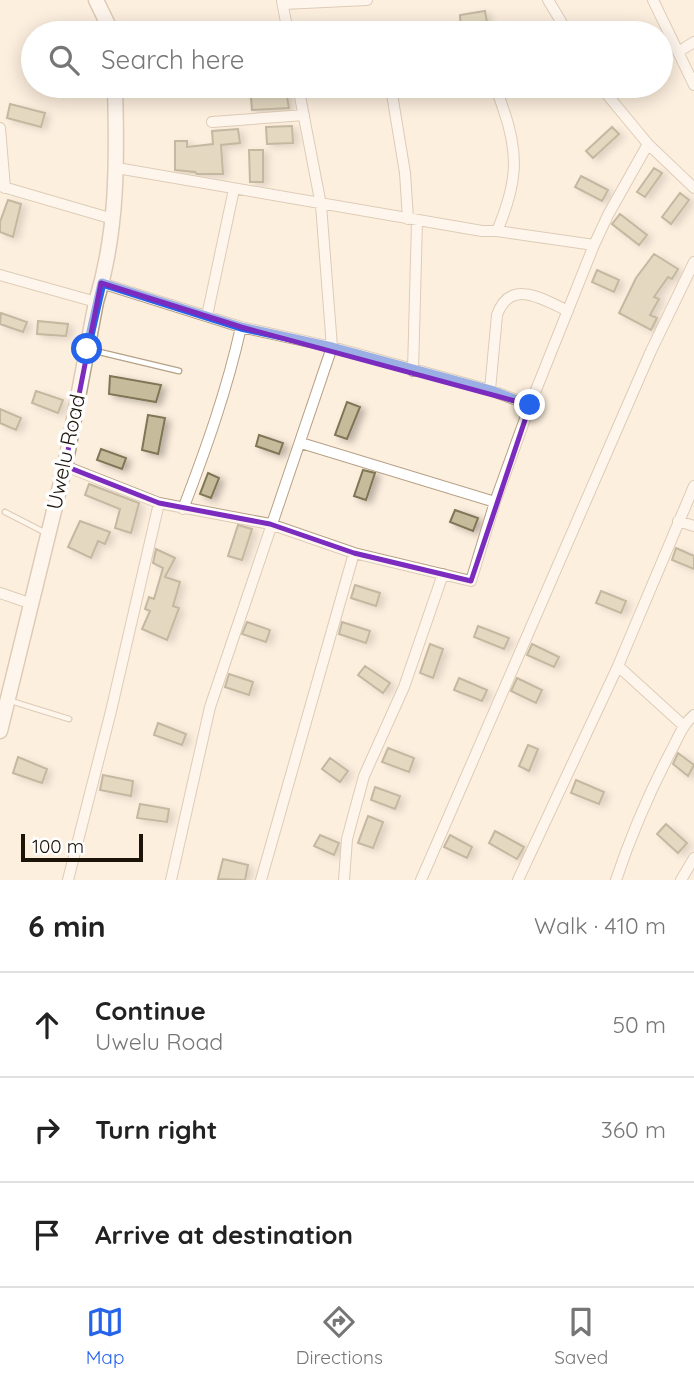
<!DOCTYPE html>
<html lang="en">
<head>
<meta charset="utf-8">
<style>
  :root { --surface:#fff; --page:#f6f6f6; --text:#222; --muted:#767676; --line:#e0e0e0; --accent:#2563eb }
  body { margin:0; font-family:Quicksand,sans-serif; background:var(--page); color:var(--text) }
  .scale { position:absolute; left:21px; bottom:18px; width:122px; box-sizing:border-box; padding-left:7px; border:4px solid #1c1409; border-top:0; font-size:19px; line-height:24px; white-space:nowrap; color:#1c1409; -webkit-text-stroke:5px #fff; paint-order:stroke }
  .stop { position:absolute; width:21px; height:21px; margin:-16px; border:5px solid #2563eb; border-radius:50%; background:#fff }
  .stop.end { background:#2563eb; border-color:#fff; box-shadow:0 2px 7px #0008 }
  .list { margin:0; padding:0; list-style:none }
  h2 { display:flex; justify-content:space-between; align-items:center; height:91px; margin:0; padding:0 28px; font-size:30px }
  h2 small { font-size:23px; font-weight:400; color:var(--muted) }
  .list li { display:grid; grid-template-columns:46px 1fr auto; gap:21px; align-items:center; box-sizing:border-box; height:105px; padding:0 28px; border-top:2px solid var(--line) }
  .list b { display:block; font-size:26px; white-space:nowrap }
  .list p { margin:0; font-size:23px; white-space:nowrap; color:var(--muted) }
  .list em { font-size:23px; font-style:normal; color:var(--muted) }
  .icon { flex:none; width:38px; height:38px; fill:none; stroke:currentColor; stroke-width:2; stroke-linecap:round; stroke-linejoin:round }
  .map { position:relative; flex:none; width:694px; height:880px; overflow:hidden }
  .search { position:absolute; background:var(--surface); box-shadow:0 4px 18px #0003; left:21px; right:21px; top:21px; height:77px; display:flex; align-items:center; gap:18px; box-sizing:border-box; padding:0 24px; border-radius:38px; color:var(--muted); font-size:26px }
  .sheet { height:406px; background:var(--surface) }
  nav { display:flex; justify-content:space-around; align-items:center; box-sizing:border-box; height:98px; border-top:2px solid var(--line); background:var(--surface); font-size:19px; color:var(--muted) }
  nav a { display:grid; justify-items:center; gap:4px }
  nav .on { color:var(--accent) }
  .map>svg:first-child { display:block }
  .building { fill:#c6bc9b; stroke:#7f7657; stroke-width:2; filter:url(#shadow) }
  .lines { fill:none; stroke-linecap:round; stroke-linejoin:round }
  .lane-casing { stroke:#b7a186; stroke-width:7 }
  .street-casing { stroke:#b7a186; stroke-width:12 }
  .secondary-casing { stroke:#b7a186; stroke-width:17 }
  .lane { stroke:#fff; stroke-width:4.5 }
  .street { stroke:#fff; stroke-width:10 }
  .secondary { stroke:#fff; stroke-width:14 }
  .route { stroke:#2563eb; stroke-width:9 }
  .marked { fill:none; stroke:#7b2cbf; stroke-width:5; stroke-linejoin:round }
  .labels { text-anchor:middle; stroke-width:7; stroke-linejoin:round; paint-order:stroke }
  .street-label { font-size:21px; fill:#1c1409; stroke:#fff }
</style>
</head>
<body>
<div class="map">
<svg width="694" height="880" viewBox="0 0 694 880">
  <defs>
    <filter id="shadow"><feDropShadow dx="5" dy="3" stdDeviation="3.5" flood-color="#0004"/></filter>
  </defs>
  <rect width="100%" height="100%" fill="#fdefde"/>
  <path class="building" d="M485 11 489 33H461L460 15Z
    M250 86H285L289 108 252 110Z
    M10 104 45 113 41 127 7 118Z
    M292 126 293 143 267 144 266 127Z
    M612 127 619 134 593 158 586 151Z
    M238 129 240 143 221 145 223 174H197L195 172 175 170V141H187V147L213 144 212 131Z
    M249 150H263V182H250Z
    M654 168 662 173 645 197 637 192Z
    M581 176 608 190 602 201 575 187Z
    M680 193 689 200 671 224 662 217Z
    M8 200 21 204 13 237 0 232V222Z
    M620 214 647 235 639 245 612 224Z
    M654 254 678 269 672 279 668 277 654 297 659 299 650 315 657 318 651 330 619 313 636 278Z
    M597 270 619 280 614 292 592 282Z
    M1 313 27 322 23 332 0 324Z
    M38 321 68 324 66 336 37 334Z
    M110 376 161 385 156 402 109 394Z
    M36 391 63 400 58 413 32 403Z
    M347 402 360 407 347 439 335 435Z
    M0 409 21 418 16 430 0 423Z
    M148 415 165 418 158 454 142 450Z
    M259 435 283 443 279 454 256 446Z
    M101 449 126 458 122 469 97 460Z
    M363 470 375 473 366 500 354 496Z
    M208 473 219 478 211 498 200 494Z
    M89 484 139 503 131 533 115 528 120 509 85 495Z
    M455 510 478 518 473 531 450 522Z
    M80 521 110 532 105 544 98 541 91 558 68 547Z
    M238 525 252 529 242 560 228 556Z
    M676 548 694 556V569L672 560Z
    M156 549 175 558 165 577 180 582 173 606 179 608 167 640 142 629 150 611 145 609 149 597 154 599 163 568 153 563Z
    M355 585 380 593 376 606 351 598Z
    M601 591 626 601 621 613 596 603Z
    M247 622 270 630 266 642 242 634Z
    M342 622 370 631 366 643 339 634Z
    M478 626 509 638 504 649 474 637Z
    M430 644 443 649 433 678 420 673Z
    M532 644 559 657 554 667 527 655Z
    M365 666 390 683 383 693 358 675Z
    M229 674 253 682 249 695 225 687Z
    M459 678 487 690 482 701 454 690Z
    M517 678 542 690 536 703 511 691Z
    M158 723 186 734 182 745 154 735Z
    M528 745 538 749 529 771 519 766Z
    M388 748 414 758 409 772 382 762Z
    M678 753 694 765 688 776 673 764Z
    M18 757 47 769 42 783 13 773Z
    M330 758 348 771 340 782 322 769Z
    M103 775 133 781 131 796 100 790Z
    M576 780 604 792 599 804 571 793Z
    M375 787 400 796 395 809 371 800Z
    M140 804 169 809 167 822 137 818Z
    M368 816 383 822 373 848 358 843Z
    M666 824 687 843 678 853 657 834Z
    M495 831 524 847 517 859 489 843Z
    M320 835 339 843 334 855 314 846Z
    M450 835 472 847 467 858 444 847Z
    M223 859 248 865 245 880 218 879Z"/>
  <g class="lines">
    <g class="lane-casing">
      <path id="lane" d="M91 350 179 371
        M5 512 44 532
        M11 701 69 719"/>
    </g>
    <g class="street-casing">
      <path id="street" d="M548 0 568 33
        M653 0 694 85
        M282 1 288 33
        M283 4 367 0
        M678 52 694 42
        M493 86C499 93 501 103 504 111 520 157 516 186 497 231
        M600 86 648 144 694 188
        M391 88 405 173 408 219
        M299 90 428 86
        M212 122 304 115
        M0 128 5 188
        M117 168 482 231H497L594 245
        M0 186 113 219
        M0 275 96 302
        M101 283 241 327 332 347 490 390 530 405
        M207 316 234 189
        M413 371 417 221
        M490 390 497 315C510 278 543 299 568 311
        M301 443 495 502
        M65 466 159 503 270 524 354 553 471 581 495 502 530 405 594 245 608 215 648 144
        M183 509C206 449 227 390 241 327
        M678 521 694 526
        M0 593 32 604
        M618 666 684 726
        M68 880 111 711 159 503
        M171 880 210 707 332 347 321 205 298 86
        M261 880 354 553
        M344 880 347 839 364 776 404 687 443 574
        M421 880 651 351 694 262
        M518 880 618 666 694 486
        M616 880C631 835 649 793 671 751 678 738 683 724 694 715
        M681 880 694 858"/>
    </g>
    <g class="secondary-casing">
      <path id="secondary" d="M96 0 112 33
        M0 731 65 466 96 302C118 231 117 159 115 86"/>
    </g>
    <use href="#lane" class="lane"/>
    <use href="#street" class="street"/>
    <use href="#secondary" class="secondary"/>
  </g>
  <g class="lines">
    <path class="route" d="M87 349 102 283 241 327 332 347 491 390 530 405"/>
  </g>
  <path d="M0 0H694V880H0ZM101 283 241 327 530 405 471 581 354 553 270 524 159 503 65 466Z" fill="#fdefde" fill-opacity=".55" fill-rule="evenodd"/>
  <path class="marked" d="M101 283 241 327 530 405 471 581 354 553 270 524 159 503 65 466Z"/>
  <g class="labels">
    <g class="street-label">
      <text transform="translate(66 452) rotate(-78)" y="7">Uwelu Road</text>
    </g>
  </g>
</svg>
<div class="scale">100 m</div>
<div class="stop" style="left:87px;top:349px"></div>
<div class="stop end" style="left:530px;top:405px"></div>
<div class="search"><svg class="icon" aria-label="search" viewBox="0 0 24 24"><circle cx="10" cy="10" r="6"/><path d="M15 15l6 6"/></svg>Search here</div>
</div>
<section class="sheet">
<h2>6 min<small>Walk · 410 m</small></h2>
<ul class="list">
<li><svg class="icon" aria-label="ahead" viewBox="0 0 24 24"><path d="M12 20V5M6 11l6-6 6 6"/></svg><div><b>Continue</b><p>Uwelu Road</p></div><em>50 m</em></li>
<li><svg class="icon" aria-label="right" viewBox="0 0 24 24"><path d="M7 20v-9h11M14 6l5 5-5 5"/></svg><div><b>Turn right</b></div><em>360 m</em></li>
<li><svg class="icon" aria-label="arrive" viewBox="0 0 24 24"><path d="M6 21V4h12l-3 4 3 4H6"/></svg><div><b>Arrive at destination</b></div></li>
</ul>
</section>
<nav>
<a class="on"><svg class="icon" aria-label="map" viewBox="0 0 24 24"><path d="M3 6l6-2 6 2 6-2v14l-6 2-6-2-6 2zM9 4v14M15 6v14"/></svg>Map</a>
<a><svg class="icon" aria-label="directions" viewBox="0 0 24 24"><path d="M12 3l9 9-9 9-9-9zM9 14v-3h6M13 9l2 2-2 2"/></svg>Directions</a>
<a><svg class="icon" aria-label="saved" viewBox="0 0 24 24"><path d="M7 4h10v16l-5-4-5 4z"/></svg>Saved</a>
</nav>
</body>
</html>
